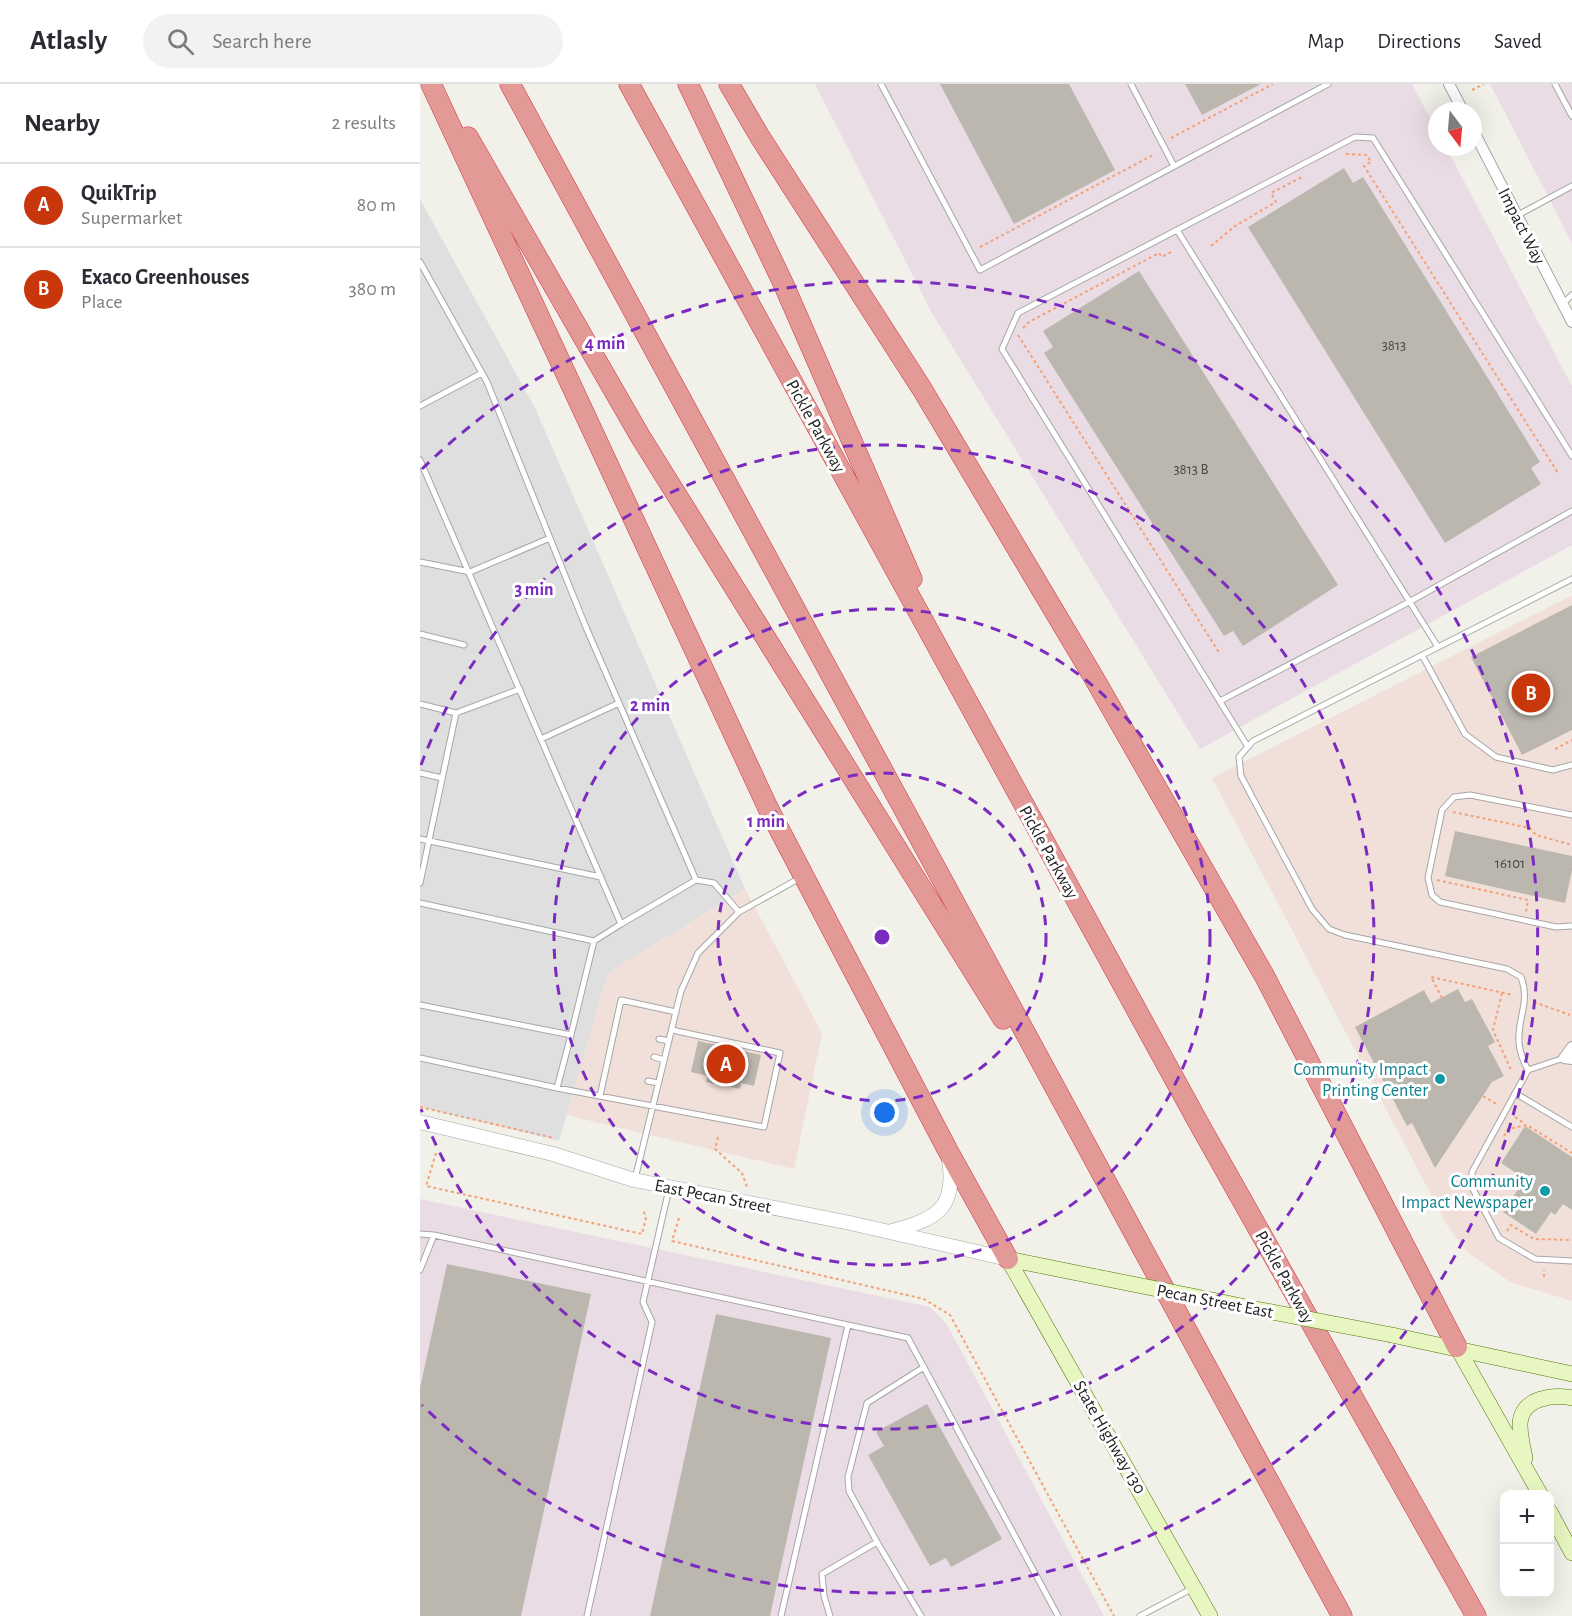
<!DOCTYPE html>
<html lang="en">
<head>
<meta charset="utf-8">
<style>
  :root { --surface:#fff; --page:#f2f2f3; --text:#2b2b33; --muted:#7c7c81; --line:#e1e1e2; --accent:#c8360b }
  body { margin:0; font-family:"Alegreya Sans",sans-serif; background:var(--page); color:var(--text) }
  .controls { position:absolute; right:18px; bottom:18px; display:grid; overflow:hidden; border-radius:12px; box-shadow:0 6px 24px #0002 }
  .controls button { width:54px; height:54px; display:grid; place-items:center; padding:0; border:0; border-bottom:2px solid var(--line); background:var(--surface); color:var(--text); font:30px sans-serif }
  .compass { position:absolute; left:1008px; top:18px; width:54px; height:54px; border-radius:50%; background:var(--surface); box-shadow:0 6px 24px #0002; rotate:164deg }
  .you { position:absolute; left:465px; top:1029px; width:21px; height:21px; margin:-15px; border:4px solid #fff; border-radius:50%; background:#1a73e8; box-shadow:0 0 0 9px #1a73e833 }
  .badge { display:grid; place-items:center; width:39px; height:39px; border-radius:50%; background:var(--accent); color:#fff; font-size:20px; font-weight:700 }
  .pin { position:absolute; translate:-50% -50%; border:3px solid #fff; box-shadow:0 2px 6px #0006 }
  .list { margin:0; padding:0; list-style:none }
  h2 { display:flex; justify-content:space-between; align-items:center; height:78px; margin:0; padding:0 24px; font-size:26px }
  h2 small { font-size:20px; font-weight:400; color:var(--muted) }
  .list li { display:grid; grid-template-columns:39px 1fr auto; gap:18px; align-items:center; box-sizing:border-box; height:84px; padding:0 24px; border-top:2px solid var(--line) }
  .list b { display:block; font-size:22px; white-space:nowrap }
  .list p { margin:0; font-size:20px; white-space:nowrap; color:var(--muted) }
  .list em { font-size:20px; font-style:normal; color:var(--muted) }
  .icon { flex:none; width:33px; height:33px; fill:none; stroke:currentColor; stroke-width:2; stroke-linecap:round; stroke-linejoin:round }
  .map { position:relative; flex:none; width:1152px; height:1532px; overflow:hidden }
  header { display:flex; align-items:center; gap:36px; box-sizing:border-box; height:84px; padding:0 30px; background:var(--surface); border-bottom:2px solid var(--line) }
  header strong { font-size:28px }
  nav { display:flex; gap:33px; margin-inline-start:auto; font-size:21px }
  .search { width:420px; height:54px; background:var(--page); display:flex; align-items:center; gap:15px; box-sizing:border-box; padding:0 21px; border-radius:33px; color:var(--muted); font-size:22px }
  main { display:flex }
  aside { flex:1; background:var(--surface) }
  .map>svg:first-child { display:block }
  .residential { fill:#e0dfdf }
  .commercial { fill:#f1e0da }
  .industrial { fill:#eadce4 }
  .building { fill:#bbb7af }
  .lines { fill:none; stroke-linecap:round; stroke-linejoin:round }
  .service-casing { stroke:#a6a6a6; stroke-width:7 }
  .minor-casing { stroke:#a6a6a6; stroke-width:12 }
  .tertiary-casing { stroke:#a6a6a6; stroke-width:15 }
  .secondary-casing { stroke:#52760b; stroke-width:16 }
  .motorway-casing { stroke:#d23345; stroke-width:21 }
  .path { stroke:#f3a179; stroke-width:2; stroke-dasharray:3 3; stroke-linecap:butt }
  .service { stroke:#fff; stroke-width:5 }
  .minor { stroke:#fff; stroke-width:10 }
  .tertiary { stroke:#fff; stroke-width:14 }
  .secondary { stroke:#e8f7c2; stroke-width:15 }
  .motorway { stroke:#e39996; stroke-width:20 }
  .secondary-bridge-casing { stroke:#52760b; stroke-width:16; stroke-linecap:butt }
  .secondary-bridge { stroke:#e8f7c2; stroke-width:15 }
  .ring { fill:none; stroke:#7b2cbf; stroke-width:3; stroke-dasharray:10 8 }
  .culture-dot { fill:#0f9aa8; stroke:#fff; stroke-width:2 }
  .labels { text-anchor:middle; stroke-width:6; stroke-linejoin:round; paint-order:stroke }
  .number-label { font-size:15px; fill:#484745 }
  .street-label { font-size:18px; fill:#222; stroke:#fff }
  .culture-label { font-size:18px; fill:#0d838f; stroke:#fff; text-anchor:end }
  .centre { fill:#7b2cbf; stroke:#fff; stroke-width:3 }
  .ring-label { font-size:18px; text-anchor:middle; font-weight:bold; fill:#7b2cbf; stroke:#fff; stroke-width:6; stroke-linejoin:round; paint-order:stroke }
</style>
</head>
<body>
<header>
<strong>Atlasly</strong>
<div class="search"><svg class="icon" aria-label="search" viewBox="0 0 24 24"><circle cx="10" cy="10" r="6"/><path d="M15 15l6 6"/></svg>Search here</div>
<nav><a>Map</a><a>Directions</a><a>Saved</a></nav>
</header>
<main>
<aside>
<h2>Nearby<small>2 results</small></h2>
<ul class="list">
<li><span class="badge">A</span><div><b>QuikTrip</b><p>Supermarket</p></div><em>80 m</em></li>
<li><span class="badge">B</span><div><b>Exaco Greenhouses</b><p>Place</p></div><em>380 m</em></li>
</ul>
</aside>
<div class="map">
<svg width="1152" height="1532" viewBox="0 0 1152 1532">
  <rect width="100%" height="100%" fill="#f1f0e9"/>
  <path class="residential" d="M0 115 115 324 325 805 188 889 139 1057 0 1023Z"/>
  <path class="commercial" d="M1152 511V1217L1092 1199 1048 1169 1028 1143 792 694Z
    M325 805 402 949 374 1085 146 1031 188 889Z"/>
  <path class="industrial" d="M395 0H992L1017 47V63H1026L1152 302V461L780 665 513 231Z
    M1070 0H1152V159Z
    M0 1115 510 1223 526 1239 684 1532H0Z"/>
  <path class="building" d="M520 0H649L695 86 594 140Z
    M765 0H841L782 31Z
    M924 84 933 99 943 93 1120 378 1111 384 1121 400 1025 459 828 143Z
    M719 187 918 501 823 562 813 547 804 552 624 269 633 263 623 247Z
    M1152 521V646L1102 671 1051 573Z
    M1035 747 1152 772V786L1145 819 1025 792Z
    M1038 905 1045 918 1052 915 1075 958 1068 962 1084 992 1072 998 1015 1084 992 1039 987 1042 935 943 1004 906 1011 919Z
    M278 957 341 971 334 1002 321 999 320 1005 286 998 288 992 271 988Z
    M1105 1042 1152 1073V1126L1143 1120 1135 1131 1131 1128 1116 1150 1083 1128 1105 1095 1081 1079Z
    M27 1180 171 1210 101 1532H0V1304Z
    M296 1230 411 1254 350 1532H230Z
    M507 1320 582 1455 531 1483 526 1474 510 1482 448 1371 464 1362 456 1348Z"/>
  <g class="lines">
    <g class="service-casing">
      <path id="service" d="M461 0 560 186 908 0
        M711 0 754 82
        M1135 0 1152 32
        M1098 131 1152 102
        M757 146 1018 563
        M0 178 67 298 165 541 276 796
        M1142 220 1152 211
        M0 322 62 289
        M0 376 201 840 276 796 294 799 319 828
        M0 478 50 488 130 454
        M0 550 44 561
        M1002 571 1045 650 1076 673 1133 686 1152 681
        M800 617 989 518 1152 427
        M0 620 36 629
        M121 655 199 619
        M828 663 582 265 598 229 935 53 953 54 1152 372
        M0 689 22 694
        M1152 731 1050 711 1034 713 1022 726 1008 794 1012 811 1020 818 1136 843 1152 842
        M0 755 181 793
        M0 799 36 629 100 605
        M0 819 174 857 201 840
        M0 921 151 951 137 1004
        M151 951 174 857
        M239 955 249 957
        M234 973 244 976
        M0 974 137 1004 344 1043 360 969 252 946
        M1144 974 1108 986 1052 1088 1053 1105 1079 1154 1115 1175 1152 1177
        M1108 986C1085 945 1114 926 1101 893L1087 885 925 851 909 845 892 825 821 692 819 673 833 657 1152 495
        M228 997 238 999
        M1095 1009 1152 1043
        M180 1012 201 916 256 928
        M215 1095 261 907 278 869 319 828 380 794
        M0 1150 14 1151 488 1254 638 1532
        M0 1186 14 1151
        M457 1458 429 1407 428 1393 447 1319 504 1283
        M167 1532 232 1238 223 1218 249 1105
        M361 1532 428 1241
        M410 1532 404 1512 402 1490 457 1458 501 1532
        M720 1532 773 1504"/>
    </g>
    <g class="minor-casing">
      <path id="minor" d="M1029 0 1043 27
        M1053 46 1152 238
        M1152 963 1144 974 1152 975"/>
    </g>
    <g class="tertiary-casing">
      <path id="tertiary" d="M0 1038 133 1070 214 1096 430 1139 588 1175
        M472 1147C515 1135 537 1126 529 1076"/>
    </g>
    <g class="secondary-casing">
      <path id="secondary" d="M588 1175 790 1532
        M588 1175 677 1193
        M792 1216 831 1224
        M972 1251 1152 1290
        M1037 1263 1120 1410
        M1105 1374C1103 1364 1100 1352 1100 1341 1100 1314 1132 1310 1152 1314
        M1130 1428 1152 1469"/>
    </g>
    <g class="motorway-casing">
      <path id="motorway" d="M11 0 348 724 527 1065 588 1175
        M90 0 922 1532
        M209 0 778 1038 1056 1532
        M268 0 363 199 492 495
        M309 0 340 53 502 305 674 594 845 893 1037 1263
        M48 53 220 352 583 935"/>
    </g>
    <path class="path" d="M1052 6 1064 0
      M751 54 853 0
      M926 70 947 71 951 78 944 82 1138 389
      M791 162 815 142 856 118 851 109 884 92
      M560 163 735 70
      M603 244 609 238 739 169 742 173 751 168
      M598 251 800 570
      M1135 665 1152 656
      M1033 728 1110 744 1116 751 1152 761
      M1017 796 1108 816 1106 828
      M1082 909 1073 946 1092 988
      M1022 914 1011 893 1093 911
      M1114 918 1150 931
      M1063 1012 1078 1021
      M0 1023 134 1054
      M1095 1033 1105 1040
      M1084 1052 1088 1045 1107 1041 1152 1069
      M298 1053 295 1065 322 1089 327 1103
      M16 1069 6 1102 222 1150 226 1134 223 1125
      M259 1134 252 1157 504 1215 530 1231 694 1532
      M1087 1147 1091 1141 1114 1155 1152 1156
      M1124 1193V1186"/>
    <use href="#service" class="service"/>
    <use href="#minor" class="minor"/>
    <use href="#tertiary" class="tertiary"/>
    <use href="#secondary" class="secondary"/>
    <use href="#motorway" class="motorway"/>
    <g class="secondary-bridge-casing">
      <path id="secondary-bridge" d="M677 1193 792 1216
        M831 1224 972 1251"/>
    </g>
    <use href="#secondary-bridge" class="secondary-bridge"/>
  </g>
  <g class="ring">
    <circle cx="462" cy="853" r="164"/>
    <circle cx="462" cy="853" r="328"/>
    <path d="M1 681A492 492 0 1 1 1 1025"/>
    <path d="M2 385A656 656 0 1 1 2 1321"/>
  </g>
  <g class="culture-dot">
    <circle cx="1020" cy="995" r="6"/>
    <circle cx="1125" cy="1107" r="6"/>
  </g>
  <g class="labels">
    <g class="number-label">
      <text x="974" y="266">3813</text>
      <text x="771" y="390">3813 B</text>
      <text x="1090" y="784">16101</text>
    </g>
    <g class="street-label">
      <text transform="translate(1102 142) rotate(63)" y="6">Impact Way</text>
      <text transform="translate(396 342) rotate(61)" y="6">Pickle Parkway</text>
      <text transform="translate(629 768) rotate(61)" y="6">Pickle Parkway</text>
      <text transform="translate(293 1112) rotate(11)" y="6">East Pecan Street</text>
      <text transform="translate(865 1193) rotate(61)" y="6">Pickle Parkway</text>
      <text transform="translate(795 1217) rotate(11)" y="6">Pecan Street East</text>
      <text transform="translate(690 1353) rotate(60)" y="6">State Highway 130</text>
    </g>
    <g class="culture-label">
      <text x="1008" y="991">Community Impact<tspan x="1008" dy="21">Printing Center</tspan></text>
      <text x="1113" y="1103">Community<tspan x="1113" dy="21">Impact Newspaper</tspan></text>
    </g>
  </g>
  <circle cx="462" cy="853" r="9" class="centre"/>
  <g class="ring-label">
    <text x="185" y="265">4 min</text>
    <text x="114" y="511">3 min</text>
    <text x="230" y="627">2 min</text>
    <text x="346" y="743">1 min</text>
  </g>
</svg>
<div class="controls">
<button>+</button>
<button>−</button>
</div>
<svg class="compass" viewBox="-18 -18 36 36"><path d="M0-13l5 13h-10z" fill="#e53935"/><path d="M0 13l5-13h-10z" fill="#7c7c81"/></svg>
<div class="you"></div>
<div class="pin badge" style="left:306px;top:980px">A</div>
<div class="pin badge" style="left:1111px;top:609px">B</div>
</div>
</main>
</body>
</html>
